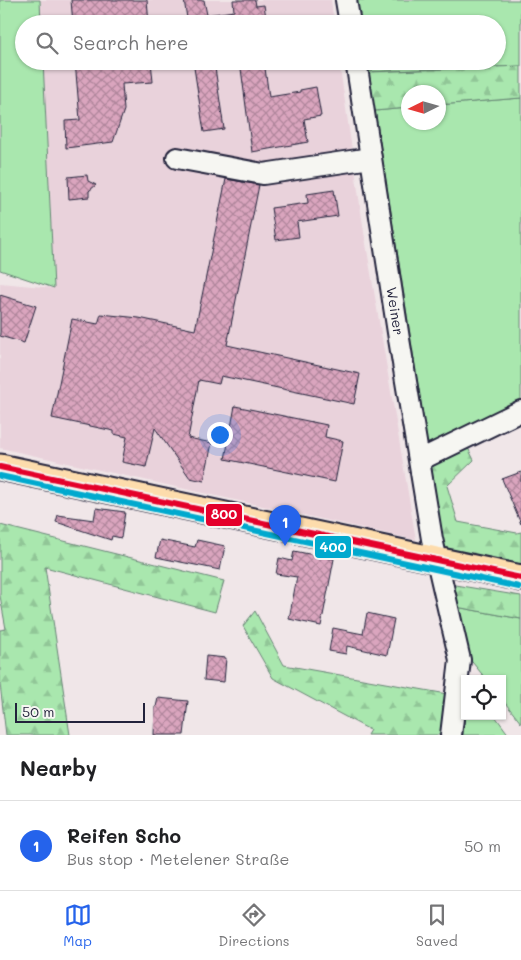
<!DOCTYPE html>
<html lang="en">
<head>
<meta charset="utf-8">
<style>
  :root { --surface:#fff; --page:#f6f6f6; --text:#202124; --muted:#757577; --line:#e0e0e0; --accent:#2563eb }
  body { margin:0; font-family:Mali,sans-serif; background:var(--page); color:var(--text) }
  .controls { position:absolute; right:15px; bottom:15px; display:grid; overflow:hidden; border-radius:0px; box-shadow:0 1px 4px #0004 }
  .controls button { width:45px; height:45px; display:grid; place-items:center; padding:0; border:0; border-bottom:1px solid var(--line); background:var(--surface); color:var(--text); font:25px sans-serif }
  .compass { position:absolute; left:401px; top:85px; width:45px; height:45px; border-radius:50%; background:var(--surface); box-shadow:0 1px 4px #0004; rotate:265deg }
  .scale { position:absolute; left:15px; bottom:12px; width:130px; box-sizing:border-box; padding-left:5px; border:2px solid #22223b; border-top:0; font-size:14px; line-height:18px; white-space:nowrap; color:#22223b; -webkit-text-stroke:4px #f6f6f2; paint-order:stroke }
  .you { position:absolute; left:219px; top:434px; width:18px; height:18px; margin:-12px; border:4px solid #fff; border-radius:50%; background:#1a73e8; box-shadow:0 0 0 8px #1a73e833 }
  .badge { display:grid; place-items:center; width:32px; height:32px; border-radius:50%; background:var(--accent); color:#fff; font-size:16px; font-weight:700 }
  .pin { position:absolute; translate:-50% -41px; filter:drop-shadow(0 1px 2px #0008) }
  .pin::after { content:''; position:absolute; top:26px; width:18px; height:15px; background:inherit; clip-path:polygon(0 0,100% 0,50% 100%) }
  .list { margin:0; padding:0; list-style:none }
  h2 { display:flex; justify-content:space-between; align-items:center; height:65px; margin:0; padding:0 20px; font-size:21px }
  h2 small { font-size:16px; font-weight:400; color:var(--muted) }
  .list li { display:grid; grid-template-columns:32px 1fr auto; gap:15px; align-items:center; box-sizing:border-box; height:90px; padding:0 20px; border-top:1px solid var(--line) }
  .list b { display:block; font-size:19px; white-space:nowrap }
  .list p { margin:0; font-size:16px; white-space:nowrap; color:var(--muted) }
  .list em { font-size:16px; font-style:normal; color:var(--muted) }
  .icon { flex:none; width:28px; height:28px; fill:none; stroke:currentColor; stroke-width:2; stroke-linecap:round; stroke-linejoin:round }
  .map { position:relative; flex:none; width:521px; height:735px; overflow:hidden }
  .search { position:absolute; background:var(--surface); box-shadow:0 1px 4px #0004; left:15px; right:15px; top:15px; height:55px; display:flex; align-items:center; gap:12px; box-sizing:border-box; padding:0 18px; border-radius:28px; color:var(--muted); font-size:19px }
  .sheet { height:155px; background:var(--surface) }
  nav { display:flex; justify-content:space-around; align-items:center; box-sizing:border-box; height:70px; border-top:1px solid var(--line); background:var(--surface); font-size:14px; color:var(--muted) }
  nav a { display:grid; justify-items:center; gap:2px }
  nav .on { color:var(--accent) }
  .map>svg:first-child { display:block }
  .built { fill:#e9d2db }
  .grass { fill:#a9e7ae; stroke:#668474 }
  .forest { fill:url(#forest-firs); stroke:#668474 }
  .building { fill:url(#building-cross-hatch); stroke:#22223b }
  .lines { fill:none; stroke-linecap:round; stroke-linejoin:round }
  .minor-casing { stroke:#22223b; stroke-width:24 }
  .major-casing { stroke:#22223b; stroke-width:29 }
  .minor { stroke:#f6f6f2; stroke-width:20 }
  .major { stroke:#fddcac; stroke-width:25 }
  .bus-1-casing { stroke:#f6f6f2; stroke-width:10 }
  .bus-2-casing { stroke:#f6f6f2; stroke-width:10 }
  .bus-1 { stroke:#e4002b; stroke-width:6 }
  .bus-2 { stroke:#00a9ce; stroke-width:6 }
  .labels { text-anchor:middle; stroke-width:4; stroke-linejoin:round; paint-order:stroke }
  .street-label { font-size:14px; fill:#22223b; stroke:#f6f6f2 }
  .line-badge { stroke:#f6f6f2; stroke-width:2 }
  .badge-label { font-size:14px; text-anchor:middle; font-weight:bold; fill:#fff }
</style>
</head>
<body>
<div class="map">
<svg width="521" height="735" viewBox="0 0 521 735">
  <defs>
    <pattern id="forest-firs" width="22" height="20" patternUnits="userSpaceOnUse" patternTransform="scale(1.25)"><rect width="22" height="20" fill="#a9e7ae"/><path d="M5 1l3.5 6h-7zM16 11l3.5 6h-7z" fill="#91c697"/></pattern>
    <pattern id="building-cross-hatch" width="8" height="8" patternUnits="userSpaceOnUse" patternTransform="scale(1.25)"><rect width="8" height="8" fill="#daa5be"/><path d="M0 0l8 8M0 8l8-8" fill="none" stroke="#b0869c"/></pattern>
  </defs>
  <rect width="100%" height="100%" fill="#f0e6e8"/>
  <filter id="ink" filterUnits="userSpaceOnUse"><feTurbulence type="fractalNoise" baseFrequency=".02" numOctaves="2"/><feDisplacementMap in="SourceGraphic" scale="10" xChannelSelector="R" yChannelSelector="G"/><feConvolveMatrix kernelMatrix="1 2 1 2 8 2 1 2 1" color-interpolation-filters="sRGB"/></filter>
  <g filter="url(#ink)">
    <path class="built" d="M40 0H331L334 24H41Z
      M43 61H339L364 232 416 540 0 448V283L54 288Z"/>
    <path class="grass" d="M0 0H40L41 24H24V61H43L54 288 0 270Z
      M356 0H521V66L368 72 366 61H497V24H360Z
      M521 98V401L428 449 375 111 408 108V122H438L439 105Z
      M456 607 521 619V723L502 699V679H486L468 657Z
      M465 715V716H495L509 735H463Z"/>
    <path class="forest" d="M521 66V98L439 105 438 92H408V108L375 111 368 72Z
      M467 446 474 460 447 486 458 522 517 533 521 532V568L443 552 431 465Z
      M0 525 224 581 215 612 45 567 70 735H6L0 684V630L6 629 0 596Z
      M449 584 521 596V619L456 607Z
      M255 611 284 665 447 694 443 735H367L370 730 273 678 243 626Z"/>
    <path class="building" d="M71 0H147L149 24H73Z
      M184 0H204L207 15 234 11 233 0H255L256 6 264 5 267 24H188Z
      M75 61H151L153 82 122 84 124 110 113 142 66 148 65 121 80 120Z
      M193 61H214L224 129 204 132Z
      M240 61H264L269 97 300 92V90L316 87 321 116 304 119 308 142 252 152Z
      M87 175 88 181 96 185 89 191V197L69 199 68 177Z
      M226 179 259 185 227 345 360 374 354 404 221 376 219 384 199 380 188 438 212 443 204 481 190 478 155 428 146 467 122 462 127 437 114 434V431L52 418 72 319 98 324 101 314 139 318 195 330Z
      M334 190 338 216 297 222 299 237 276 240 271 208 308 203 307 194Z
      M0 295 36 306 24 343 0 336Z
      M235 406 327 425 325 437 343 441 335 482 225 459Z
      M521 472V524L502 479Z
      M96 508 125 512 121 538 112 536 111 540 56 522 58 515 94 520Z
      M160 540 195 547 197 540 225 546 220 570 156 557Z
      M294 551 334 559 321 626 289 619 297 577 276 574 279 558 292 561Z
      M367 613 394 619 387 655 347 646 346 654 329 651 333 628 363 634Z
      M206 656 226 658 224 682 204 680Z
      M158 698 188 701 184 735H154L155 707H156Z"/>
    <g class="lines">
      <g class="minor-casing">
        <path id="minor" d="M346 0 350 24
          M356 61 399 339 432 539 460 660 451 735
          M177 158 263 174 371 158
          M420 460 521 411"/>
      </g>
      <g class="major-casing">
        <path id="major" d="M0 467 521 578"/>
      </g>
      <use href="#minor" class="minor"/>
      <use href="#major" class="major"/>
      <g class="bus-1-casing">
        <path id="bus-1" d="M0 467 521 578"/>
      </g>
      <g class="bus-2-casing">
        <path id="bus-2" d="M0 476 519 587"/>
      </g>
      <use href="#bus-1" class="bus-1"/>
      <use href="#bus-2" class="bus-2"/>
    </g>
  </g>
  <g class="labels">
    <g class="street-label">
      <text transform="translate(395 311) rotate(81)" y="5">Weiner</text>
    </g>
  </g>
  <g class="line-badge">
    <rect x="205" y="503" width="38" height="24" rx="5" fill="#e4002b"/>
    <rect x="314" y="535" width="38" height="24" rx="5" fill="#00a9ce"/>
  </g>
  <g class="badge-label">
    <text x="224" y="519">800</text>
    <text x="333" y="552">400</text>
  </g>
</svg>
<div class="controls">
<button><svg class="icon" aria-label="locate" viewBox="0 0 24 24"><circle cx="12" cy="12" r="6"/><path d="M12 2v4M12 18v4M2 12h4M18 12h4"/></svg></button>
</div>
<svg class="compass" viewBox="-18 -18 36 36"><path d="M0-13l5 13h-10z" fill="#e53935"/><path d="M0 13l5-13h-10z" fill="#757577"/></svg>
<div class="scale">50 m</div>
<div class="you"></div>
<div class="pin badge" style="left:285px;top:546px">1</div>
<div class="search"><svg class="icon" aria-label="search" viewBox="0 0 24 24"><circle cx="10" cy="10" r="6"/><path d="M15 15l6 6"/></svg>Search here</div>
</div>
<section class="sheet">
<h2>Nearby<small></small></h2>
<ul class="list">
<li><span class="badge">1</span><div><b>Reifen Scho</b><p>Bus stop · Metelener Straße</p></div><em>50 m</em></li>
</ul>
</section>
<nav>
<a class="on"><svg class="icon" aria-label="map" viewBox="0 0 24 24"><path d="M3 6l6-2 6 2 6-2v14l-6 2-6-2-6 2zM9 4v14M15 6v14"/></svg>Map</a>
<a><svg class="icon" aria-label="directions" viewBox="0 0 24 24"><path d="M12 3l9 9-9 9-9-9zM9 14v-3h6M13 9l2 2-2 2"/></svg>Directions</a>
<a><svg class="icon" aria-label="saved" viewBox="0 0 24 24"><path d="M7 4h10v16l-5-4-5 4z"/></svg>Saved</a>
</nav>
</body>
</html>
